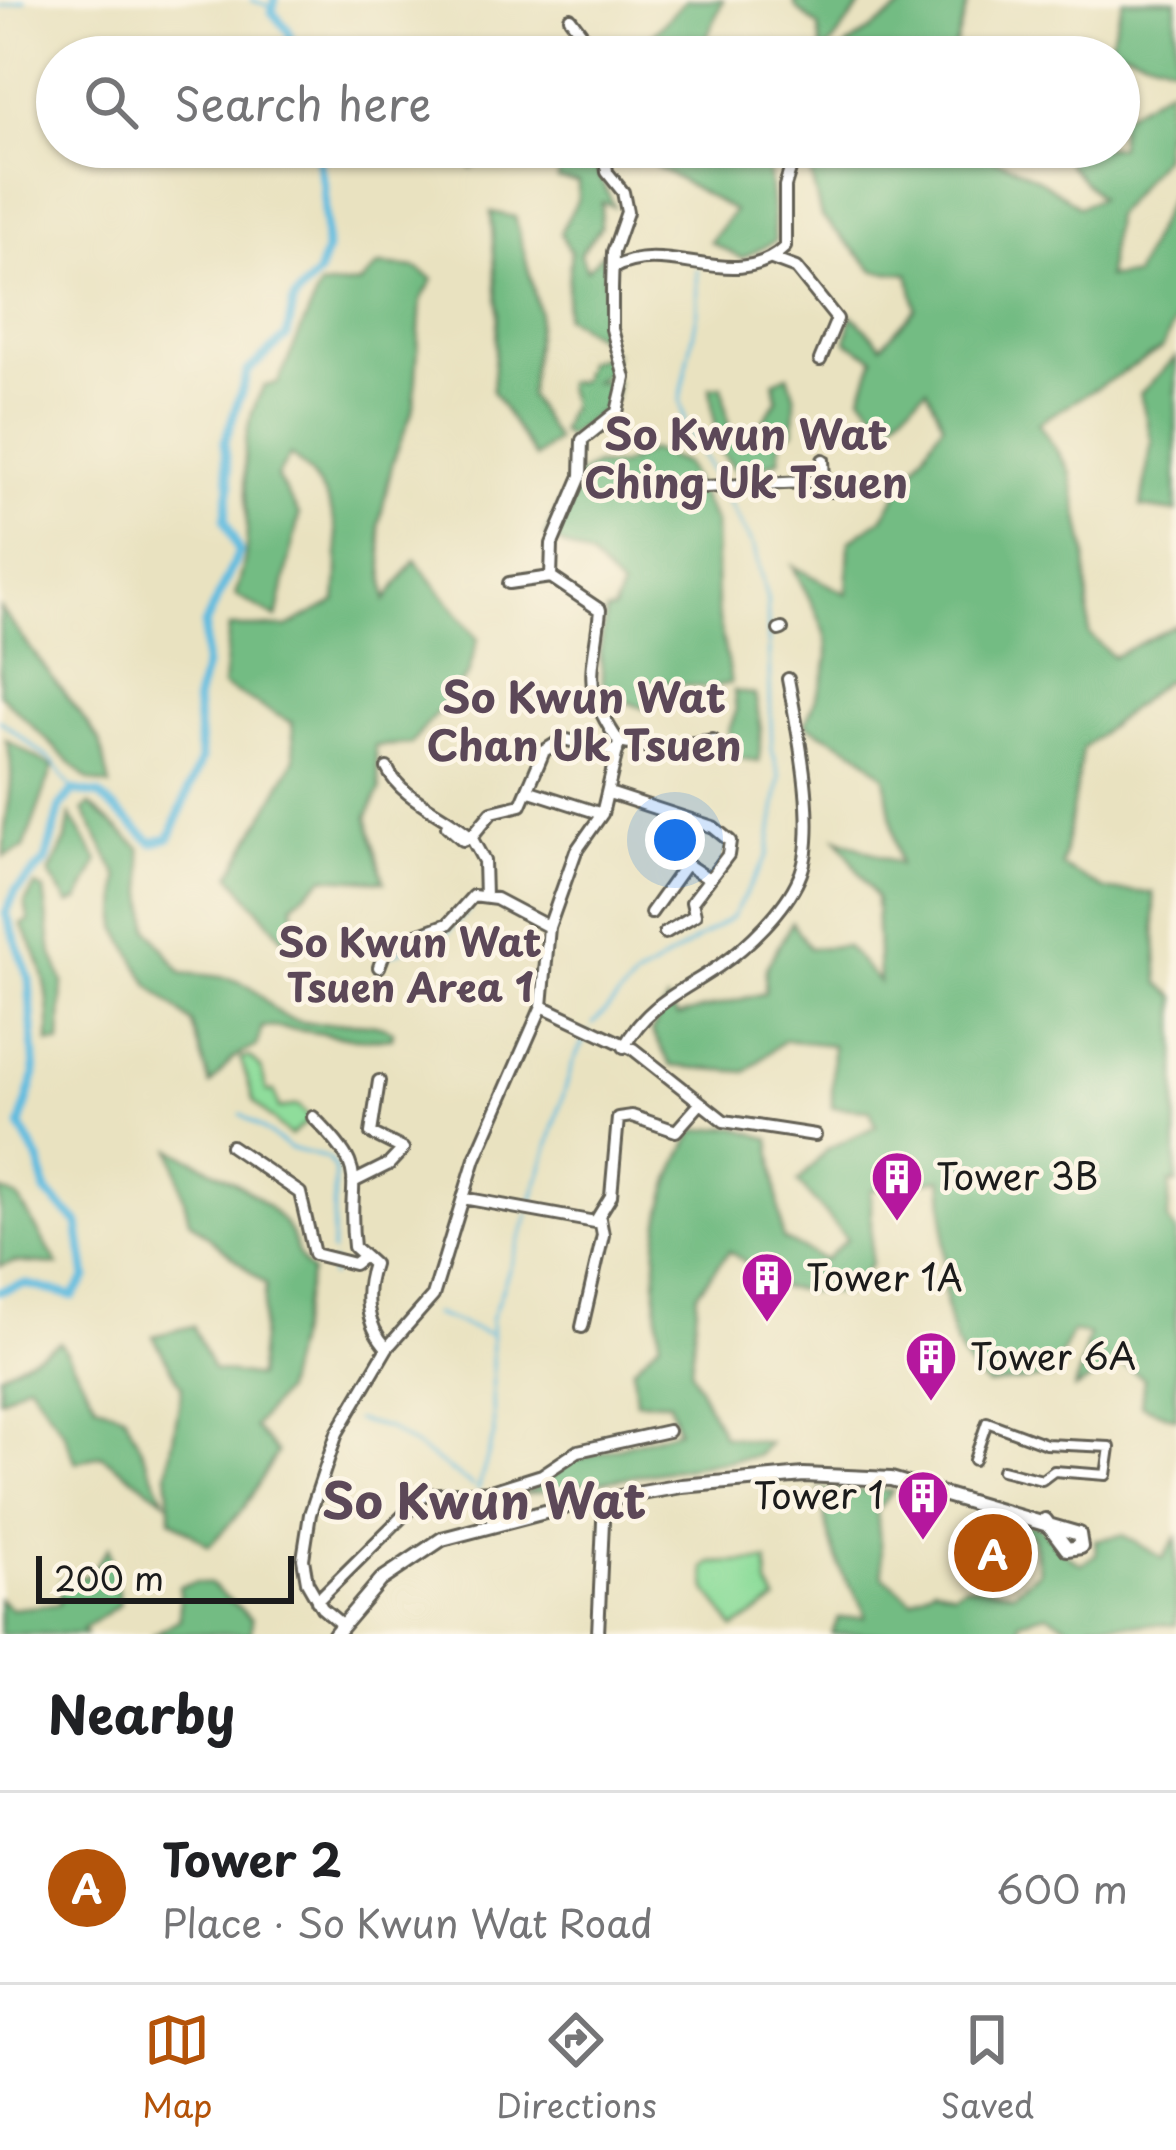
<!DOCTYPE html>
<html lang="en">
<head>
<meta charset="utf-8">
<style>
  :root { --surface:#fff; --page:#f2f2f2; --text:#202124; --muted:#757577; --line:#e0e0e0; --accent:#b45309 }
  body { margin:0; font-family:"Playpen Sans",sans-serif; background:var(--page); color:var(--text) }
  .scale { position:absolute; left:36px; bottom:30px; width:258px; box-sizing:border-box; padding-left:12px; border:6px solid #1c1c1c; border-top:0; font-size:33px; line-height:42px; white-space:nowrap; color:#1c1c1c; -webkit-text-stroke:9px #fcf5e5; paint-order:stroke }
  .you { position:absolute; left:675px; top:840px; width:42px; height:42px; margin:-30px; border:9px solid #fff; border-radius:50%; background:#1a73e8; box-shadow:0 0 0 18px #1a73e833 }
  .badge { display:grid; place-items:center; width:78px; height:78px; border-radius:50%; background:var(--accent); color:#fff; font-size:39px; font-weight:700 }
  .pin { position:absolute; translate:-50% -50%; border:6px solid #fff; box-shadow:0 3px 12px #0006 }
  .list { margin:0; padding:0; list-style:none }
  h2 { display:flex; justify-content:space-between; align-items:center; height:156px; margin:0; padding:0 48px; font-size:51px }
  h2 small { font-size:39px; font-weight:400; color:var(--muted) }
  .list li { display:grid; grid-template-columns:78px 1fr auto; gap:36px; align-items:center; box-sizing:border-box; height:192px; padding:0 48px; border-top:3px solid var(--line) }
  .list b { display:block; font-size:45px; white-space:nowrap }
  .list p { margin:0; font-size:39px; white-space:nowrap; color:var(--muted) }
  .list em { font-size:39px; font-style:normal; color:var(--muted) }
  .icon { flex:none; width:66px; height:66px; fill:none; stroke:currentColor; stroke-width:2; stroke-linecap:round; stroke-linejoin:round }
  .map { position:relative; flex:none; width:1176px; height:1634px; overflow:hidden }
  .search { position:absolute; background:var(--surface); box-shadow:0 3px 9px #0004; left:36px; right:36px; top:36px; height:132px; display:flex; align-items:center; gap:30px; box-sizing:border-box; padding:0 42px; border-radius:66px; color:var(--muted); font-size:45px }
  .sheet { height:348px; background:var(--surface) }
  nav { display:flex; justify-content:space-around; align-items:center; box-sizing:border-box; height:168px; border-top:3px solid var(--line); background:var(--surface); font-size:33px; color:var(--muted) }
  nav a { display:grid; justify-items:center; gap:6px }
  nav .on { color:var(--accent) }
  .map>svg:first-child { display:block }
  .green { fill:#8fdd9b; stroke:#567c5c; stroke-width:3 }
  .forest { fill:#73bc83; stroke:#486c50; stroke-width:3 }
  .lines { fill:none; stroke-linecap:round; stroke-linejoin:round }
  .stream { stroke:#61bcdf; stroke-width:3 }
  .canal { stroke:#61bcdf; stroke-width:9 }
  .pedestrian-casing { stroke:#646155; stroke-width:14 }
  .minor-casing { stroke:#646155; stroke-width:16 }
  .tertiary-casing { stroke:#646155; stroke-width:18 }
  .pedestrian { stroke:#fff; stroke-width:8 }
  .minor { stroke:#fff; stroke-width:10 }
  .tertiary { stroke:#fff; stroke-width:12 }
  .labels { text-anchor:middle; stroke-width:9; stroke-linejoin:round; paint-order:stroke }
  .poi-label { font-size:36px; fill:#1c1c1c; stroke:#fcf5e5; text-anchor:start }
  .neighbourhood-label { font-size:39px; font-weight:bold; fill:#5c4858; stroke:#fcf5e5 }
  .quarter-label { font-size:42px; font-weight:bold; fill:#5c4858; stroke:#fcf5e5 }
  .district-label { font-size:48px; font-weight:bold; fill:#5c4858; stroke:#fcf5e5 }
</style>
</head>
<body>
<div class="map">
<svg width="1176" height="1634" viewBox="0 0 1176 1634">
  <rect width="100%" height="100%" fill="#fcf5e5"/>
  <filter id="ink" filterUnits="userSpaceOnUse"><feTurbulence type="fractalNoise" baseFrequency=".00833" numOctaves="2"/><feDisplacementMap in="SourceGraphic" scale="24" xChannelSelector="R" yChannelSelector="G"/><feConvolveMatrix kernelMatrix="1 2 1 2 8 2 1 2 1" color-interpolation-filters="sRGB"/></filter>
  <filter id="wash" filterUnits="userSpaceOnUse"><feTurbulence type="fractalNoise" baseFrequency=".004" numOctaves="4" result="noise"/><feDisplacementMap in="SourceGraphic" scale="48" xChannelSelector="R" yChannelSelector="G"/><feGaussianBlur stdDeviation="2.7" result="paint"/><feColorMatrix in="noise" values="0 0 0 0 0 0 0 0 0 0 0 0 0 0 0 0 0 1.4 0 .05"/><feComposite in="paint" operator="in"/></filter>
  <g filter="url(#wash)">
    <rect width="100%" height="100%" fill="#e9e2c0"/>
    <path class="green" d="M250 1057 261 1068 267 1092 274 1091 279 1109 298 1105 311 1119 290 1136 254 1102 241 1059Z
      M767 1561 768 1586 777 1601 734 1628 707 1590 704 1568 711 1563Z"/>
    <path class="forest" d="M686 0H723L704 44 706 57H631Z
      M794 0H865L822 57 819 27 796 8Z
      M903 0H969L952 57H843L845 48 902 8Z
      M1123 0H1176V66L1109 46Z
      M1169 87 1163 156 1114 216 1107 277 1134 276 1176 184V319L1162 349 1038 423 1070 471 1086 553 1089 634 1113 657 1176 625V680L1164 681 1083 748 1062 866 1105 890 1153 893 1159 983 1176 997V1184L1170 1182 1168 1221 1176 1232V1418L1141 1405 1144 1378 1118 1363 1075 1389 1089 1335 1072 1332 1051 1378 987 1385C925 1337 951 1246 942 1179L871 1190V1264L846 1294 782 1288 729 1251 697 1293 691 1371 723 1436 769 1443 757 1456 518 1495 545 1483 562 1464 678 1430 669 1402 636 1401 633 1368 660 1341C652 1261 652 1201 695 1131L735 1127 770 1139 783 1239 824 1260 847 1239 798 1182 828 1149 876 1126 870 1110 832 1107 833 1045 784 1040 746 1072 671 1066 652 1031 667 1001 677 1016 765 993 766 968 792 922 809 948 846 946 879 982 876 898 837 838 899 864 885 777 860 753 805 724C842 640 832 646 793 566L847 594 849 541 882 518 943 423 927 388 888 425 861 395 874 358 846 341 852 315 882 345 916 308 909 274 875 271 821 216 804 147C922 147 979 130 1079 207L1099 198 1067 163 1078 147H1119V118Z
      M469 147H596L598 174 614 206 602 202 600 228 580 253 587 270 604 252 605 341 565 317 571 252 560 233 578 199V182L558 179 559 166 532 152 485 154 472 168 465 159Z
      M612 147H766L775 241 742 258 710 242 734 211 654 165 648 149 634 163 615 164Z
      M491 212 515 217 539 311 529 396 556 440 535 458 492 391 498 314Z
      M379 265 416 268 433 279 421 300 414 407 393 461 379 524 386 600 415 560 478 639 468 675 411 744 375 746 380 790 367 817 384 881 325 877 293 903 295 954 231 875 295 759 292 723 223 686 229 627H287L336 601C341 542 341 495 290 455L277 477 299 515 277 618 235 595C266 515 222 461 264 386L278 383 320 287 360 284Z
      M614 353 610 370 594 382H617L614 401 567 437 560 432 570 404 565 383 580 381 587 361Z
      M1176 357V512L1141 507 1152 441 1140 394Z
      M788 375 795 397 794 431 781 440 779 460 740 475 717 447 710 387 722 386 730 432 749 441 777 400 774 381Z
      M651 450 685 464 715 523 717 609 731 683 707 688 665 682 645 709 604 693 600 651 606 612 614 610 621 589 591 558 545 536 572 479 595 465 620 466Z
      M0 608 100 741 110 786 88 780 0 694Z
      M734 691 755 695 761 729 759 762 736 757 734 737 728 732 736 712Z
      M6 740 53 767 24 848 4 857C2 812 20 784 6 740Z
      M90 805 140 848 149 929 182 973C207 976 235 974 255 991 265 999 275 1014 291 1019 323 1030 363 1015 393 1031L392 1038C346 1043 304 1027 262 1027L257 1046 233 1058 210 1085 192 1023 149 985 118 929 119 878 83 810Z
      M70 815 98 861 79 900 69 904 49 874 66 840Z
      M35 886 44 890 52 954 63 982 60 1043H49C51 997 45 963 21 924L29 921 25 903Z
      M172 1149C214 1171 254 1187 284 1223 298 1240 293 1256 311 1272L283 1391 254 1427 277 1453 244 1508 209 1546 171 1519 167 1474 182 1387 153 1336 193 1326 213 1370 257 1377 266 1285 189 1220Z
      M0 1190 18 1198 58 1265 15 1262 0 1266Z
      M60 1342 96 1403 125 1415 165 1500 101 1455 76 1463 64 1433 28 1382 0 1399V1374Z
      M820 1490 892 1491 877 1510 883 1576 912 1600 934 1586 953 1592 965 1585 1013 1592 1039 1571 1032 1535 1012 1529 1035 1524C1053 1537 1062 1555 1082 1564L1096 1554 1095 1540 1123 1535 1163 1558 1176 1538V1625L1094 1623 1079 1631 1047 1614 1020 1621 1019 1634H832L838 1618 865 1617C863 1599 850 1590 843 1575 831 1547 824 1519 820 1490Z
      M109 1547 120 1604 83 1629 86 1634H0V1599L11 1609 59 1604 61 1580 88 1576Z
      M196 1582 210 1584 252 1619 251 1634H154L180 1619 179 1586Z"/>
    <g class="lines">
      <path class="stream" d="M251 0 273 7
        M0 7 25 0
        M697 269 698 310 680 400 685 423 717 482
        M0 720 53 762 73 791
        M389 955 447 933 470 908
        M593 1024 637 978 732 917 768 855 780 778 772 749 767 599 754 548 722 490
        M241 1114 289 1148 327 1158 335 1169 332 1252
        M531 1205 573 1062 588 1032
        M331 1276 332 1262
        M434 1314 488 1334
        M356 1420 388 1428 473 1486
        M478 1489 494 1435 491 1320 529 1214"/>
      <path class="canal" d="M275 0 272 12 288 30 297 57
        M0 1291 25 1284 73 1296 86 1278 78 1223 46 1192 40 1162 20 1126 35 1074 29 979 6 913 16 891 46 861 60 807 73 791 99 795 153 843 170 837 201 760 196 700 205 666V625L239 552 225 520 230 486 224 444 248 371 287 336 294 300 318 274 326 251 324 184 315 147"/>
    </g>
  </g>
  <g filter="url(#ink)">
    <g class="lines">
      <g class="pedestrian-casing">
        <path id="pedestrian" d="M974 1460 987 1422 1046 1444 1110 1447 1106 1475 1054 1471 1042 1480 1002 1470"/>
      </g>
      <g class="minor-casing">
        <path id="minor" d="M570 18 599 57
          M604 147 607 172 623 192 627 212 613 252 612 289V329L625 378 617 412 582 440 581 476 552 544 551 577 600 610C594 674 579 684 619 742L658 749 713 740
          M772 259 796 268 837 319 820 360
          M613 268C668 238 735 295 785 247V186L797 147
          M823 460 824 481 831 491
          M704 487 824 481
          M509 583 551 577
          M779 630 782 629
          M387 768C401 799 446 814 471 837L463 840 447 826
          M530 791 602 814
          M609 793 713 827 730 841 728 855 692 902 695 915 665 933
          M485 897 484 861 471 837 492 812 521 805 544 751 563 739 617 752
          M651 913 686 864 709 879
          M379 967 387 946 448 924 473 896 496 899 549 927
          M542 1006 633 1049 724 1121 815 1135
          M624 1047C648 1003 680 993 719 966 748 946 785 910 799 878 820 833 797 727 788 679
          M313 1117C374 1178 345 1172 354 1247L373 1264C363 1293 365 1324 387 1348
          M231 1146 300 1193 314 1254 354 1264 363 1257
          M353 1182 389 1164 403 1149 371 1133 379 1081
          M463 1198 595 1222 611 1196 618 1118 632 1116 676 1131 699 1105
          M582 1327 603 1235 600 1219
          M317 1601 424 1495 491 1491 542 1475 578 1451 668 1431
          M341 1624 322 1608 307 1582 303 1559 310 1514 337 1433 387 1348 433 1296 475 1159 542 1006 549 927 576 851 602 814 619 742
          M598 1634 604 1499"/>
      </g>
      <g class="tertiary-casing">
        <path id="tertiary" d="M335 1634 381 1580 442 1539 568 1506 682 1486 804 1475 891 1479 1079 1534 1081 1547 1067 1549 1045 1520"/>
      </g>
      <use href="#pedestrian" class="pedestrian"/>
      <use href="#minor" class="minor"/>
      <use href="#tertiary" class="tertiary"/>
    </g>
  </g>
  <defs>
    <g id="building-pin" transform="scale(2.7)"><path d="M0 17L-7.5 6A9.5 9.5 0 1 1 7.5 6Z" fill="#b5179e" stroke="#fcf5e5"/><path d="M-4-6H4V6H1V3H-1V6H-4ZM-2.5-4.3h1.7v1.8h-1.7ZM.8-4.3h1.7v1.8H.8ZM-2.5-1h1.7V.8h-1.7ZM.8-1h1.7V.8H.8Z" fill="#fff"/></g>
  </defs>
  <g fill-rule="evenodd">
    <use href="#building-pin" x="897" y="1177"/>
    <use href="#building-pin" x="767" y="1278"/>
    <use href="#building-pin" x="931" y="1357"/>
    <use href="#building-pin" x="923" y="1496"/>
  </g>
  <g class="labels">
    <g class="poi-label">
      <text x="936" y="1190">Tower 3B</text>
      <text x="806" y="1291">Tower 1A</text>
      <text x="970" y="1370">Tower 6A</text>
      <text x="884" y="1509" text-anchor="end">Tower 1</text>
    </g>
    <g class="neighbourhood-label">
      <text x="410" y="957">So Kwun Wat<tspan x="410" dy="45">Tsuen Area 1</tspan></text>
    </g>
    <g class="quarter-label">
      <text x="746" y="450">So Kwun Wat<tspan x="746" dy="48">Ching Uk Tsuen</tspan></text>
      <text x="584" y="713">So Kwun Wat<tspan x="584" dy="48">Chan Uk Tsuen</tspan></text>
    </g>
    <g class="district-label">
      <text x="484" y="1519">So Kwun Wat</text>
    </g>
  </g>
</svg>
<div class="scale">200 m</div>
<div class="you"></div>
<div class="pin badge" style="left:993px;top:1553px">A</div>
<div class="search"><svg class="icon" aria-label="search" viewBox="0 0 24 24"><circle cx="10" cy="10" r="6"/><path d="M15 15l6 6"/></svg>Search here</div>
</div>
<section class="sheet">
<h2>Nearby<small></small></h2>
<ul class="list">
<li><span class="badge">A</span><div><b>Tower 2</b><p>Place · So Kwun Wat Road</p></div><em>600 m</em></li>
</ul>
</section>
<nav>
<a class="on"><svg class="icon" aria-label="map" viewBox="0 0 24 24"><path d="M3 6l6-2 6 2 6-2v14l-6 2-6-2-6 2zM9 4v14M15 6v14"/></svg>Map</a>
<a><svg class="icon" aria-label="directions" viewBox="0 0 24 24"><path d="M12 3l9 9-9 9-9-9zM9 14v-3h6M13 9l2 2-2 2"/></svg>Directions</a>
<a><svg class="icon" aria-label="saved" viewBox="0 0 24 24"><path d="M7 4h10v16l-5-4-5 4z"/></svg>Saved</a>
</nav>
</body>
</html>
